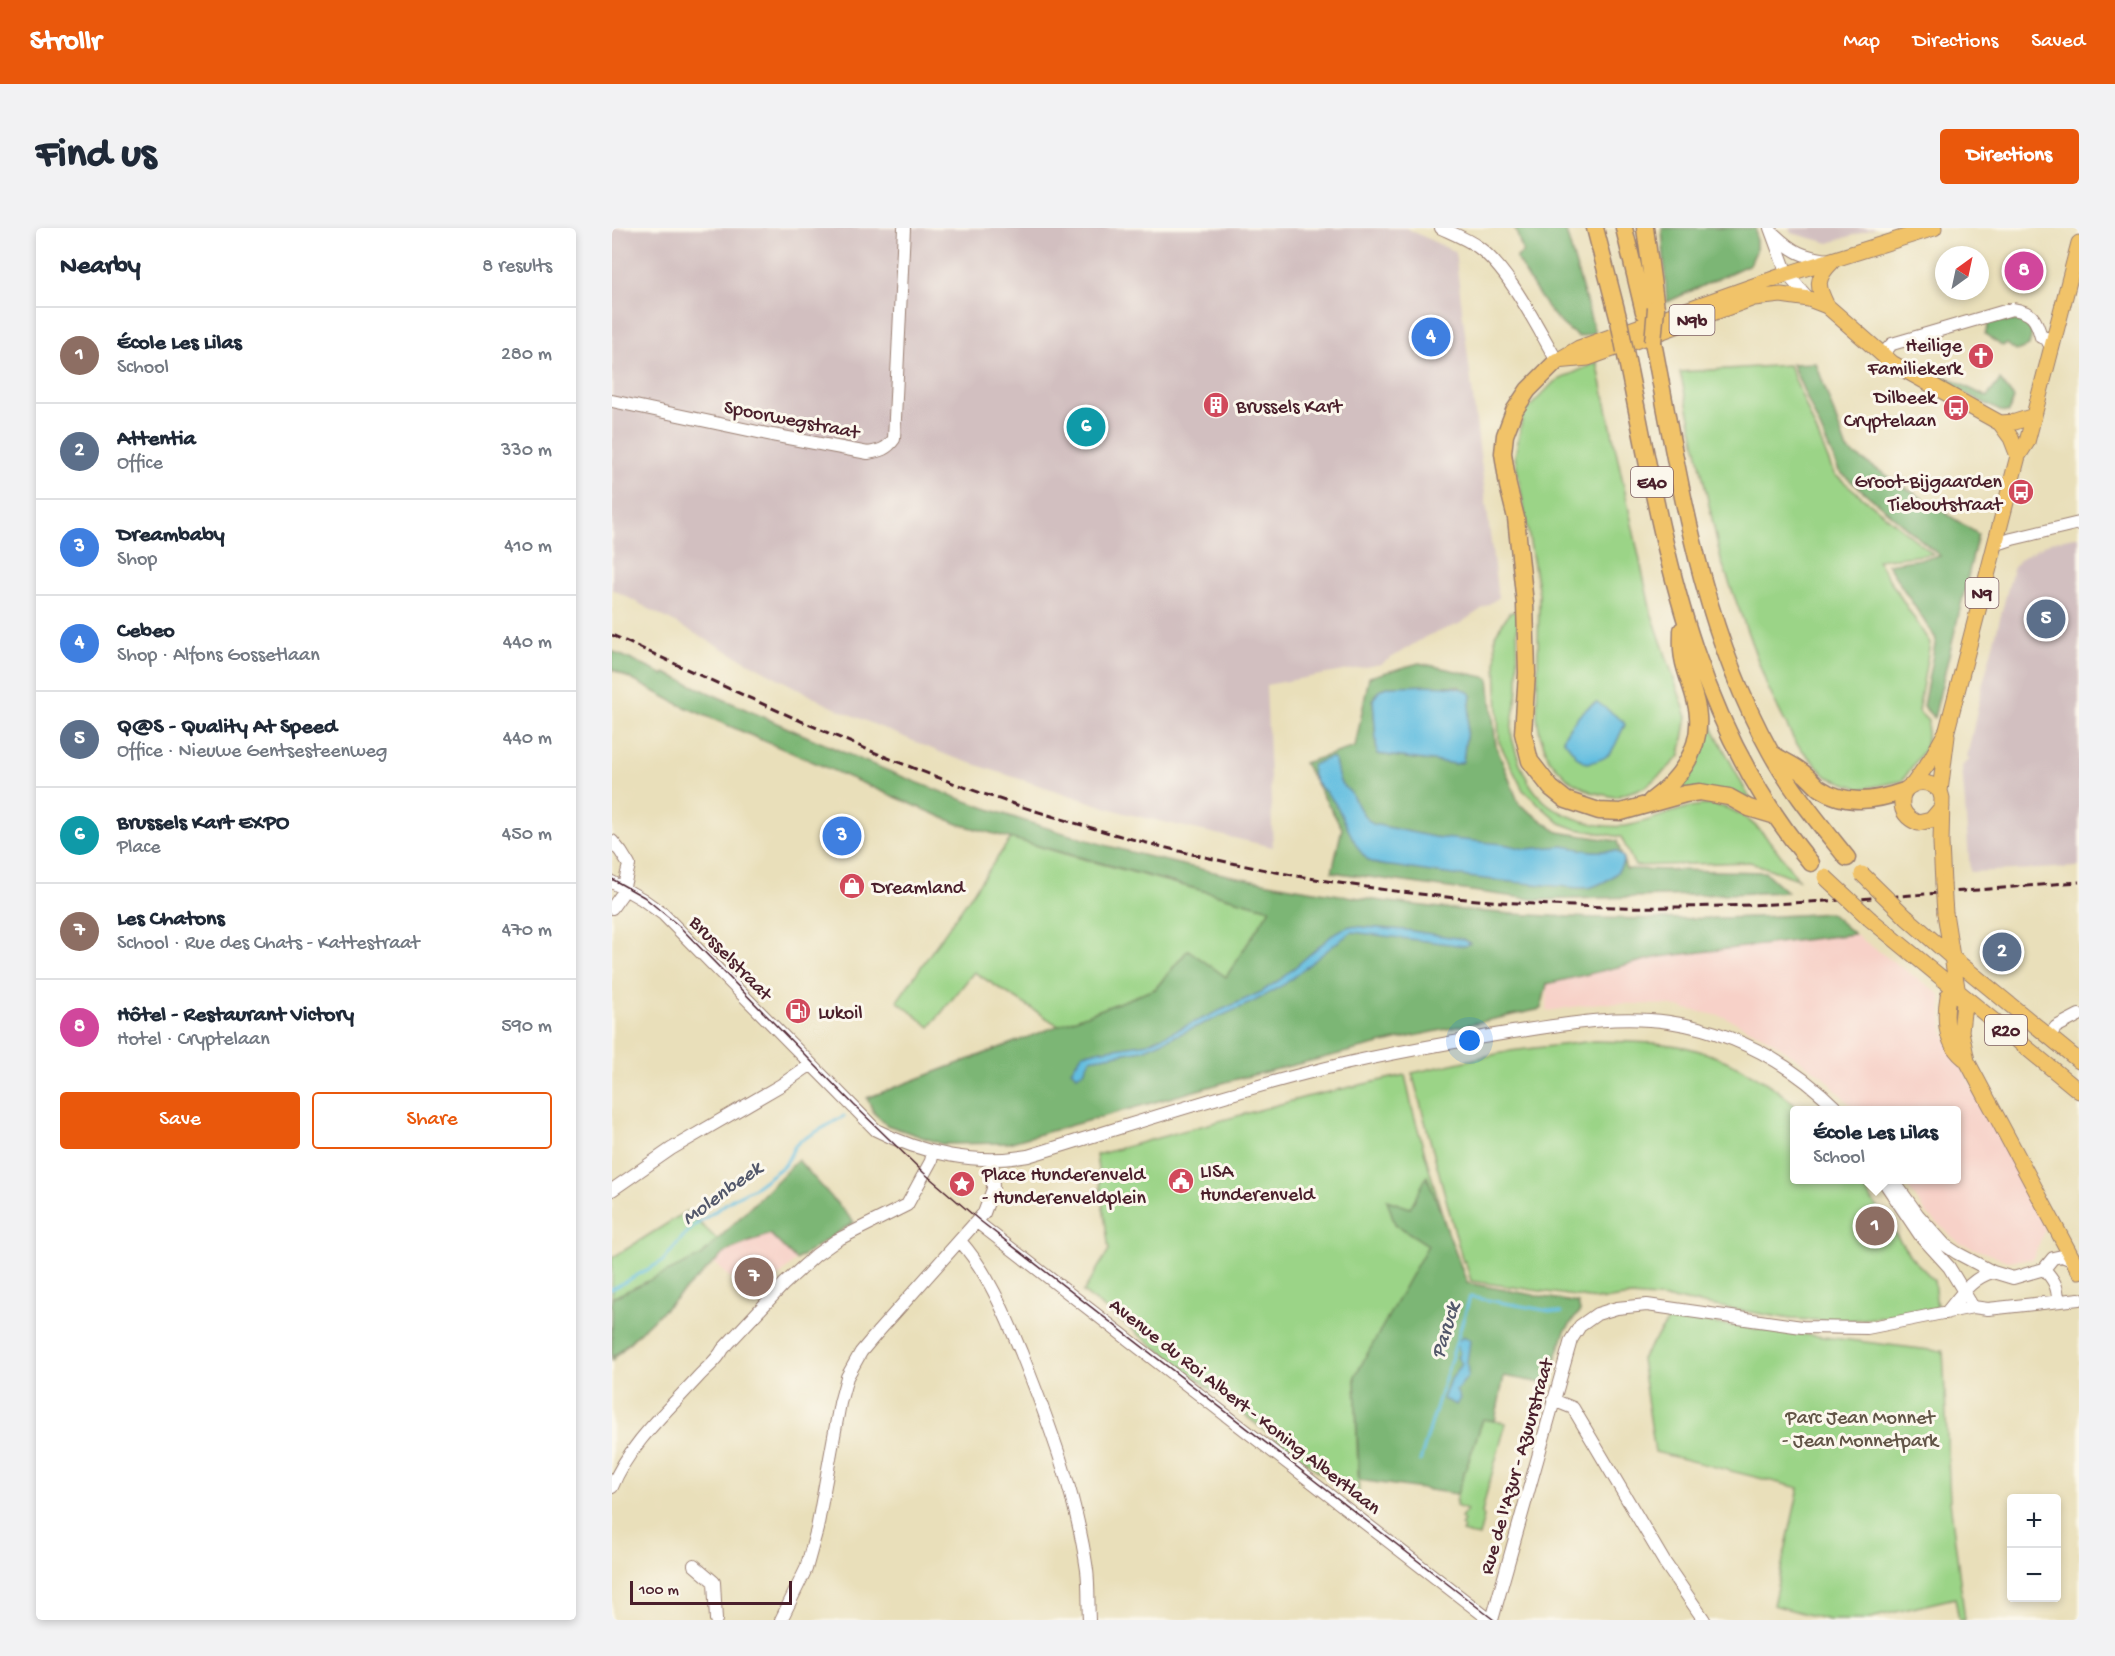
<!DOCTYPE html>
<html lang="en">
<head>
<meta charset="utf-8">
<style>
  :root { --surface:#fff; --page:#f2f2f3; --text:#1f2937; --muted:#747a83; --line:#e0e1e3; --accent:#ea580c }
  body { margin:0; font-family:"Gochi Hand",sans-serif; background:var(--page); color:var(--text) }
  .controls { position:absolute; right:18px; bottom:18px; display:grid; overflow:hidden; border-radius:6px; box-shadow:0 3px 9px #0003 }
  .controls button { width:54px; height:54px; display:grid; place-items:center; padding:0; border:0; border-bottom:2px solid var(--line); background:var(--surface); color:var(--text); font:30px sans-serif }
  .compass { position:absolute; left:1323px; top:18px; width:54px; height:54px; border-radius:50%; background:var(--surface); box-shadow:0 3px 9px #0003; rotate:33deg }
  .scale { position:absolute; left:18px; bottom:15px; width:162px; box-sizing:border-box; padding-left:6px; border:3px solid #4a1f2b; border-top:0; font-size:16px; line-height:21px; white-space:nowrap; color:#4a1f2b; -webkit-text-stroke:4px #fbf7ec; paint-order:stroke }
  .you { position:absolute; left:858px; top:813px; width:21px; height:21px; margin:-15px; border:4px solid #fff; border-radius:50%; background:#1a73e8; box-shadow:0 0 0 9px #1a73e833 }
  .badge { display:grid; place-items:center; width:39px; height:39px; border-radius:50%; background:var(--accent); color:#fff; font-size:20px; font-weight:700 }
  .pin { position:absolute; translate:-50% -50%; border:3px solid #fff; box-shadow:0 2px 6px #0006 }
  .popup { position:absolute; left:1178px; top:878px; width:171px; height:78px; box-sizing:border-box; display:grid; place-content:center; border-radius:6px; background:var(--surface); filter:drop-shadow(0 2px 4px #0005); font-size:20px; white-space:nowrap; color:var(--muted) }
  .popup b { font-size:22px; color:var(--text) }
  .popup::after { content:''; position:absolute; left:50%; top:100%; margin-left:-12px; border:12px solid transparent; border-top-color:var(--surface) }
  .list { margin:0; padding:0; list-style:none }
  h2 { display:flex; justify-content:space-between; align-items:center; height:78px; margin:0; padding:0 24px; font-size:26px }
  h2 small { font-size:20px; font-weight:400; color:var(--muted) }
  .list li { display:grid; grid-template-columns:39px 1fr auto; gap:18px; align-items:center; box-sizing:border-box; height:96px; padding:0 24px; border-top:2px solid var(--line) }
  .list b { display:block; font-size:22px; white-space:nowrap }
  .list p { margin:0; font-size:20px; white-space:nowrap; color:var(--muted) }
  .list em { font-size:20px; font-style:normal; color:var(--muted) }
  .actions { display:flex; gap:12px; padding:18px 24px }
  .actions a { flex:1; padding:14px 0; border:2px solid var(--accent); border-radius:6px; text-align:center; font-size:21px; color:var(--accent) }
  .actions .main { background:var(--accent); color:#fff }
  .map { position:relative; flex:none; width:1467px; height:1392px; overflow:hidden; border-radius:6px }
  header { display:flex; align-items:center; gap:36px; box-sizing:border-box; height:84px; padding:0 30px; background:var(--accent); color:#fff }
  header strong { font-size:28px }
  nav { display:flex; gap:33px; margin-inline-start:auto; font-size:21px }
  .intro { display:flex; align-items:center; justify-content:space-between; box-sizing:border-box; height:144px; padding:0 36px }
  h1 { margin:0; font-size:42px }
  .button { padding:15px 27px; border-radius:6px; background:var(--accent); color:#fff; font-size:21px; font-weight:700 }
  main { display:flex; gap:36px; padding:0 36px }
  aside { flex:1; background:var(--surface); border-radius:6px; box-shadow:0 3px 9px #0003 }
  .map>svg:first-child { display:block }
  .built { fill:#f7d1c8 }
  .industrial { fill:#d2bfc0 }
  .green { fill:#9bd487; stroke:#727a59; stroke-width:1.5 }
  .forest { fill:#7cb674; stroke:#636a50; stroke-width:1.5; fill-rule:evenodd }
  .water { fill:#62bee0; stroke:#566e86; stroke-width:1.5 }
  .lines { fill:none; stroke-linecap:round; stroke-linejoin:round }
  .stream { stroke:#62bee0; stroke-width:3 }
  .minor-casing { stroke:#9a7f72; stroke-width:14 }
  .major-casing { stroke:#9a7f72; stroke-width:17 }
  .highway-casing { stroke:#9a7f72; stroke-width:19 }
  .minor { stroke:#fff; stroke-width:12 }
  .major { stroke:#f1c369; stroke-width:15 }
  .highway { stroke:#f1c369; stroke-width:16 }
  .tram { stroke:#4a1f2b; stroke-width:1.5 }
  .rail { stroke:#4a1f2b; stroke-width:3; stroke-dasharray:9 4.5; stroke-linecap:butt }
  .major-bridge-casing { stroke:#9a7f72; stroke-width:17; stroke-linecap:butt }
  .highway-bridge-casing { stroke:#9a7f72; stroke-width:19; stroke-linecap:butt }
  .major-bridge { stroke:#f1c369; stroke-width:15 }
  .highway-bridge { stroke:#f1c369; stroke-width:16 }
  .labels { text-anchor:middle; stroke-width:6; stroke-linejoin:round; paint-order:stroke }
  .shield { fill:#fbf7ec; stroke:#7f6065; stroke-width:1.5 }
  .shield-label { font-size:18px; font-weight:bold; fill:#4a1f2b }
  .poi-label { font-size:20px; fill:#4a1f2b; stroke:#fbf7ec; text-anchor:start }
  .street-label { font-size:20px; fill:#4a1f2b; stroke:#fbf7ec }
  .park-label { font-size:20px; fill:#625547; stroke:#fbf7ec }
  .water-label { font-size:21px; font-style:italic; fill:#52576a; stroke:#fbf7ec }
</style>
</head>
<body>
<header>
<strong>Strollr</strong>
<nav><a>Map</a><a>Directions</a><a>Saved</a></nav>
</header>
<div class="intro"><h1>Find us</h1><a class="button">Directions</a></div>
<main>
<aside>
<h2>Nearby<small>8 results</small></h2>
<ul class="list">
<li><span class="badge" style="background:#8d6e63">1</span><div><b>École Les Lilas</b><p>School</p></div><em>280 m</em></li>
<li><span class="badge" style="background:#5c6f8a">2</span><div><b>Attentia</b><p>Office</p></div><em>330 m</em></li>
<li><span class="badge" style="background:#3f7fe0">3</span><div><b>Dreambaby</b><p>Shop</p></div><em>410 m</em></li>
<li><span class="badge" style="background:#3f7fe0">4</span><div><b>Cebeo</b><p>Shop · Alfons Gossetlaan</p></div><em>440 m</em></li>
<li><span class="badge" style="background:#5c6f8a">5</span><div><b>Q@S - Quality At Speed</b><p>Office · Nieuwe Gentsesteenweg</p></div><em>440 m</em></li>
<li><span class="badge" style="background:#0f9aa8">6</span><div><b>Brussels Kart EXPO</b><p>Place</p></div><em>450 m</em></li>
<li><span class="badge" style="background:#8d6e63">7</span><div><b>Les Chatons</b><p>School · Rue des Chats - Kattestraat</p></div><em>470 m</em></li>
<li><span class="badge" style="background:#d1479c">8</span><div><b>Hôtel - Restaurant Victory</b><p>Hotel · Cryptelaan</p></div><em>590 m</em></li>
</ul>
<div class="actions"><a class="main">Save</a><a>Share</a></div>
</aside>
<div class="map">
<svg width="1467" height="1392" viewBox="0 0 1467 1392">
  <rect width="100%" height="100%" fill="#fbf7ec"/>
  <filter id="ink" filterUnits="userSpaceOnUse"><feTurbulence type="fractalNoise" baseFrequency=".0167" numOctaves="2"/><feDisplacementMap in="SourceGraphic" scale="12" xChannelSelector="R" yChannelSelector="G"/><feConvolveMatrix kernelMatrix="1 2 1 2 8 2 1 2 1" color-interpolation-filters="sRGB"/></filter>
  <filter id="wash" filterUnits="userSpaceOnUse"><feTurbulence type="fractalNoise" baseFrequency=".008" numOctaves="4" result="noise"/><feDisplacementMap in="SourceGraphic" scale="24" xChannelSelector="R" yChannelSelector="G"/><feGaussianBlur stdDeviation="1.35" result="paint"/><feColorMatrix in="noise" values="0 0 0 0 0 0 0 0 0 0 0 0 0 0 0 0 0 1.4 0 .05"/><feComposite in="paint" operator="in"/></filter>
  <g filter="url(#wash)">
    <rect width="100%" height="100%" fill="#e9dfba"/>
    <path class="built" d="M1242 706 1329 767 1331 803 1434 999 1421 1031 1395 1033 1347 1015 1315 986 1291 952H1344V882H1243L1212 849 1160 813 1113 789 1055 777 987 775 935 783V756L1047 729Z
      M158 1006 184 1032 141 1073 102 1034 117 1022Z"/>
    <path class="industrial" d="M0 0H794L843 24 886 370 847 396 815 408 769 436 654 457 661 619 512 585 337 528 216 477 0 361Z
      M1177 0H1264L1217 15 1179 5Z
      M1467 308V639L1358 644 1350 538 1358 531 1355 529 1371 455 1401 341 1408 331 1438 314Z"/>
    <path class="green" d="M985 134 1039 384 1075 489 1068 528 1055 541 1033 559 1003 569 979 564 956 551 937 531 928 507 925 489 927 366 903 229 911 186 942 154Z
      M1177 137 1222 246 1321 326 1265 332 1318 415 1306 483 1316 493 1314 519 1290 553 1249 561 1214 548 1183 514 1156 460 1109 332 1068 144Z
      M905 383C905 408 906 434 906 460 905 476 897 495 900 510 905 530 913 553 927 568 946 589 991 603 1019 597 1053 590 1085 567 1120 582 1149 595 1168 627 1186 651L1138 634 1023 638 1009 609 964 601 948 595 911 562 887 514 883 407 897 385Z
      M1096 491 1140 575 1063 564C1083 541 1094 521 1096 491Z
      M399 610 456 627 659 681 614 749 576 722 543 761 447 798 362 744 318 799 285 773Z
      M982 813C1016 814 1051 813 1084 822 1121 833 1161 855 1188 882H1182V952H1246L1299 1029 1322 1052 1325 1080 1286 1088 1229 1093 1179 1091 1068 1072 1019 1068 991 1072 859 1053 853 1033 851 1034 800 845 898 823Z
      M793 847 800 880 850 1056 743 1148 747 1274 471 1064 497 1022 484 927 694 869Z
      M75 983 111 1017 0 1133V1030Z
      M1058 1090 1326 1123 1331 1122 1338 1273 1353 1392H1347L1343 1370 1250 1392H1216L1161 1377 1187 1260 1043 1224 1029 1131Z
      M871 1191 894 1195 874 1267 870 1285 872 1289 867 1309 850 1304 852 1300 849 1298 852 1293 849 1290 855 1282 844 1278 845 1266Z"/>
    <path class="forest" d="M903 0H953L983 105 967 109C937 91 922 59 904 30L911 24Z
      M1050 0H1144V23L1138 36 1055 74Z
      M1378 92 1413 93 1420 104 1417 118 1404 123 1395 116 1390 118 1373 106Z
      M1204 135 1235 222 1366 306 1322 490 1311 478 1324 411 1275 336 1328 328 1227 243 1180 136Z
      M1326 145 1375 169 1388 152 1402 170 1397 184 1388 183 1327 152Z
      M0 423 52 447 53 445C158 492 263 541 371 579 647 675 928 705 1218 685L1242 706 1047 729 935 756 929 781 788 811 625 851 396 915 330 916 275 897 262 885 255 870 543 761 576 722 614 749 658 681 346 596 66 476 0 441Z
      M807 435 877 450 884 518 907 576 946 604 1005 613 1014 641 1153 644 1175 664 926 672 720 644 730 600 692 535 743 519 757 449ZM779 458H846L859 467 851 534 844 536 765 526 761 471 769 461Z
      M186 932 242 994 184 1032 158 1006 117 1022 108 1029 0 1130V1070L89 1028Z
      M815 948 855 1055 966 1075 968 1083 953 1103 935 1156 892 1148 883 1193 871 1191 845 1266 747 1252 743 1148 816 1017 783 996 775 972 798 980Z"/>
    <path class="water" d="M779 458C796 458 851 453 859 467L851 534 844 536 765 526 761 471 769 461Z
      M985 474 1011 493 1013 497C1000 519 1005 530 975 535L966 530 951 511C956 498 972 480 985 474Z
      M717 530H721C726 537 724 546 728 553 730 558 734 560 738 564 746 576 749 587 761 596L822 609 891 616 914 621 951 618 980 623H1004L1012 630C1009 646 995 654 980 659 969 662 954 658 943 658 893 654 843 648 793 640 783 638 770 638 761 635 745 629 732 588 722 574 713 560 698 556 700 537Z
      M738 698 794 702 851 711 858 715 853 718 740 704 723 716 673 756 641 774 531 822 478 831 472 843 465 847 459 842 471 825 536 815 649 764 669 751 724 704Z
      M851 1108 858 1112 855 1135 856 1148 844 1163 848 1170 844 1177 831 1171 837 1154 850 1136 845 1129 848 1125 844 1116Z"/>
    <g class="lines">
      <path class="stream" d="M0 1061 51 1033 69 1011 82 998 122 970 142 960 173 937 183 918 188 913 232 888
        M808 1233 858 1069 949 1085"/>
    </g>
  </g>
  <g filter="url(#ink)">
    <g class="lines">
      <g class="minor-casing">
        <path id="minor" d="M829 0C842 6 855 11 866 19 897 41 925 99 945 133
          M1158 0 1175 46 1197 71
          M1162 6C1181 24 1191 29 1217 32
          M1270 127 1280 116 1400 81C1420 84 1424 90 1429 109L1434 110 1439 119
          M0 173 160 207 256 225C268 223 275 221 282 211L292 0
          M1382 317 1400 311 1467 295
          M0 613 9 624 17 637 10 666 0 680
          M0 654 30 671 51 686 264 902C310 926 365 937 416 928 509 900 601 869 695 845 760 828 828 816 895 805 949 797 1002 786 1057 794 1123 804 1179 835 1226 882
          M1437 808 1444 799 1467 787
          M1271 952 1308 1007 1337 1039 1361 1079
          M1281 952 1306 987 1333 1017 1345 1025 1381 1044 1401 1050 1432 1041 1441 1030 1450 1028 1462 1033
          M0 962 59 921 169 857 198 837
          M365 994 878 1392
          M348 1013C376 1044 393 1086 409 1124 437 1195 464 1266 475 1342 477 1358 476 1375 477 1392
          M1432 1041C1441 1051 1446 1058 1446 1072
          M1334 1085C1349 1067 1359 1050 1381 1044
          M941 1172 961 1180 1053 1335 1092 1392
          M0 1259C17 1216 56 1182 86 1149 95 1139 105 1133 111 1121L172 1056 204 1027 225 1012 295 977 319 933 321 924
          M82 1337 102 1354 104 1392
          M169 1392 194 1341 205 1301 228 1175 235 1149 249 1124 265 1105 372 985 381 961 380 932
          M880 1392 959 1112 968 1098 985 1086 1005 1080 1035 1077 1190 1099 1255 1100 1361 1079 1376 1081 1467 1071"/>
      </g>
      <g class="major-casing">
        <path id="major" d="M1215 78C1205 58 1203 51 1220 34
          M950 130 967 120 1175 46 1322 0
          M945 133 976 130 1142 70 1169 67 1197 71 1215 78 1280 135 1388 195 1399 210 1406 228
          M1388 195 1403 194 1422 188
          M1302 555 1319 531 1335 502 1406 228 1415 214 1467 15
          M1328 563C1317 552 1303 552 1292 563 1287 578 1290 588 1306 595L1319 592 1330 579
          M1331 656 1329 615 1330 570 1328 563 1335 508
          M1333 685 1346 766 1352 775 1349 803 1355 833 1467 1043
          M1295 690 1342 731 1467 833
          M1258 691 1467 863
          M1346 766 1336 768C1332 791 1333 815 1352 830"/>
      </g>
      <g class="highway-casing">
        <path id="highway" d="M983 0 1007 93
          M1012 0 1032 84
          M1033 0 1044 80
          M1041 114C1068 253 1088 397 1158 523 1179 562 1208 596 1235 630
          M1013 123C1051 307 1074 485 1199 635
          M945 133 916 162 902 183 893 207 891 225 896 258 904 290 913 376 915 445 911 505 918 533 939 560 954 572 987 583 1009 584 1073 566 1088 564 1117 569 1137 580 1164 588
          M1162 527C1171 533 1182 537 1190 544 1196 548 1201 555 1207 560 1234 578 1263 573 1292 563
          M1039 573C1066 553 1089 523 1086 488 1085 468 1074 449 1071 430 1069 421 1070 411 1070 402"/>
      </g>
      <use href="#minor" class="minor"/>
      <use href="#major" class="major"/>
      <use href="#highway" class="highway"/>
      <path class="tram" d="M0 651 32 669 67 698 242 877 312 945 367 992 882 1392"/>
      <path class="rail" d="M0 407C124 463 248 524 378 568 548 626 725 663 905 675 1093 688 1280 668 1467 654"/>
      <g class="major-bridge-casing">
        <path id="major-bridge" d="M1250 646 1295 690
          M1213 649 1258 691
          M1331 656 1333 685"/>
      </g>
      <g class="highway-bridge-casing">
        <path id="highway-bridge" d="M1007 93 1013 123
          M1041 114 1044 80"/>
      </g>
      <use href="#major-bridge" class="major-bridge"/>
      <use href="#highway-bridge" class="highway-bridge"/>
    </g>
  </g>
  <defs>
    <g id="church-disc" transform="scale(1.35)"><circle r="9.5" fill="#d1495b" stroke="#fbf7ec"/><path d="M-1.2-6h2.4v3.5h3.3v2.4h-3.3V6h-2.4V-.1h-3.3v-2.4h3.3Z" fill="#fff"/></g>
    <g id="building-disc" transform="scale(1.35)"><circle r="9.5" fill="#d1495b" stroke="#fbf7ec"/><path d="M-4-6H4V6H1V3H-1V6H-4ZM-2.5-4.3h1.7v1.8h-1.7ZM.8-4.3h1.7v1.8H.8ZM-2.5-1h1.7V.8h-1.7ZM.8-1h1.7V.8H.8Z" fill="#fff"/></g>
    <g id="bus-disc" transform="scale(1.35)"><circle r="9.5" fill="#d1495b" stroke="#fbf7ec"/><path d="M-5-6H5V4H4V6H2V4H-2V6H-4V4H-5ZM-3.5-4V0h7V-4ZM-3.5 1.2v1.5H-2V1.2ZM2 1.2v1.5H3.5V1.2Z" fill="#fff"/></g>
    <g id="shop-disc" transform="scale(1.35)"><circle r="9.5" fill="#d1495b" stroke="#fbf7ec"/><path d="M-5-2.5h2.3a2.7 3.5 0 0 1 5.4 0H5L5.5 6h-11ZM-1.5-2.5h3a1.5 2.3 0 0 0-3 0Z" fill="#fff"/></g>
    <g id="fuel-disc" transform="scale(1.35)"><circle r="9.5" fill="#d1495b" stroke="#fbf7ec"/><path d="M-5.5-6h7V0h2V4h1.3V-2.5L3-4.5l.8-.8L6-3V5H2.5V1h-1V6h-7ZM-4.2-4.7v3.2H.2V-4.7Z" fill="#fff"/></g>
    <g id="civic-disc" transform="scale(1.35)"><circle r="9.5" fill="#d1495b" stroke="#fbf7ec"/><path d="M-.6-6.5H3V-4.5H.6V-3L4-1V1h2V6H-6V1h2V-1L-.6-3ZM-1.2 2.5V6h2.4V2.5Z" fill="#fff"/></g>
    <g id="sight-disc" transform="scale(1.35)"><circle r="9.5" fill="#d1495b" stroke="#fbf7ec"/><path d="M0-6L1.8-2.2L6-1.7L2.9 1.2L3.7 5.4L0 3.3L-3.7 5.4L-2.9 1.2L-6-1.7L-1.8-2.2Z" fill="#fff"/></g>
  </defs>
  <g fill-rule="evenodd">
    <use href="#church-disc" x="1369" y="128"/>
    <use href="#building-disc" x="604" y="177"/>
    <use href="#bus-disc" x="1344" y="180"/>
    <use href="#bus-disc" x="1409" y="264"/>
    <use href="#shop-disc" x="240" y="658"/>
    <use href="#fuel-disc" x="186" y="783"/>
    <use href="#civic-disc" x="569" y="953"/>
    <use href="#sight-disc" x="350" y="956"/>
  </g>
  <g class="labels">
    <g class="shield">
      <rect x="1057.5" y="77" width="45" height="30" rx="4.5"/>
      <rect x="1019" y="239" width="42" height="30" rx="4.5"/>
      <rect x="1353.5" y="350" width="33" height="30" rx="4.5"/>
      <rect x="1373" y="787" width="42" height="30" rx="4.5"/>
    </g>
    <g class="shield-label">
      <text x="1080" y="98">N9b</text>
      <text x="1040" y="260">E40</text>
      <text x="1370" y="371">N9</text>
      <text x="1394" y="808">R20</text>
    </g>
    <g class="poi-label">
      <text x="1350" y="123" text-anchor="end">Heilige<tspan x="1350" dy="23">Familiekerk</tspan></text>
      <text x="1324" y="175" text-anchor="end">Dilbeek<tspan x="1324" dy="23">Cryptelaan</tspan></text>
      <text x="624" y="184">Brussels Kart</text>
      <text x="1390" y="259" text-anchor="end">Groot-Bijgaarden<tspan x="1390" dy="23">Tieboutstraat</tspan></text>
      <text x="260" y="665">Dreamland</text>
      <text x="206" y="790">Lukoil</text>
      <text x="588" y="949">LISA<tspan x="588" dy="23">Hunderenveld</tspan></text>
      <text x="370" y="952">Place Hunderenveld<tspan x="370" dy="23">- Hunderenveldplein</tspan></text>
    </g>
    <g class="street-label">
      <text transform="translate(180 190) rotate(11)" y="7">Spoorwegstraat</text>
      <text transform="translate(120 729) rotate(46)" y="7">Brusselstraat</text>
      <text transform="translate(634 1177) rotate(38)" y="7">Avenue du Roi Albert - Koning Albertlaan</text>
      <text transform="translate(903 1238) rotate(-74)" y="7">Rue de l'Azur - Azuurstraat</text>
    </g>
    <g class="park-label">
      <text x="1248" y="1195">Parc Jean Monnet<tspan x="1248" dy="23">- Jean Monnetpark</tspan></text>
    </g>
    <g class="water-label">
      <text transform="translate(109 964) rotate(-36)" y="7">Molenbeek</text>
      <text transform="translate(832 1102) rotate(-73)" y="7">Paruck</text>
    </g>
  </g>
</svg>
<div class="controls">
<button>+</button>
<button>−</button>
</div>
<svg class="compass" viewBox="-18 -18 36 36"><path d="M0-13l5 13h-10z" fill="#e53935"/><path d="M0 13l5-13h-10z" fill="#747a83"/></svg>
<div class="scale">100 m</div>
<div class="you"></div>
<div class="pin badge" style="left:1263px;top:998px;background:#8d6e63">1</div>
<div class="popup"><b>École Les Lilas</b>School</div>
<div class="pin badge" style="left:1390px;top:724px;background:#5c6f8a">2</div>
<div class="pin badge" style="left:230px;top:608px;background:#3f7fe0">3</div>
<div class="pin badge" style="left:819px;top:109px;background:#3f7fe0">4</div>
<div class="pin badge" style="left:1434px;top:391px;background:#5c6f8a">5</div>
<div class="pin badge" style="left:474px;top:199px;background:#0f9aa8">6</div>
<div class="pin badge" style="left:142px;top:1049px;background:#8d6e63">7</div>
<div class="pin badge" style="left:1412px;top:43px;background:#d1479c">8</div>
</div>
</main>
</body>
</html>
